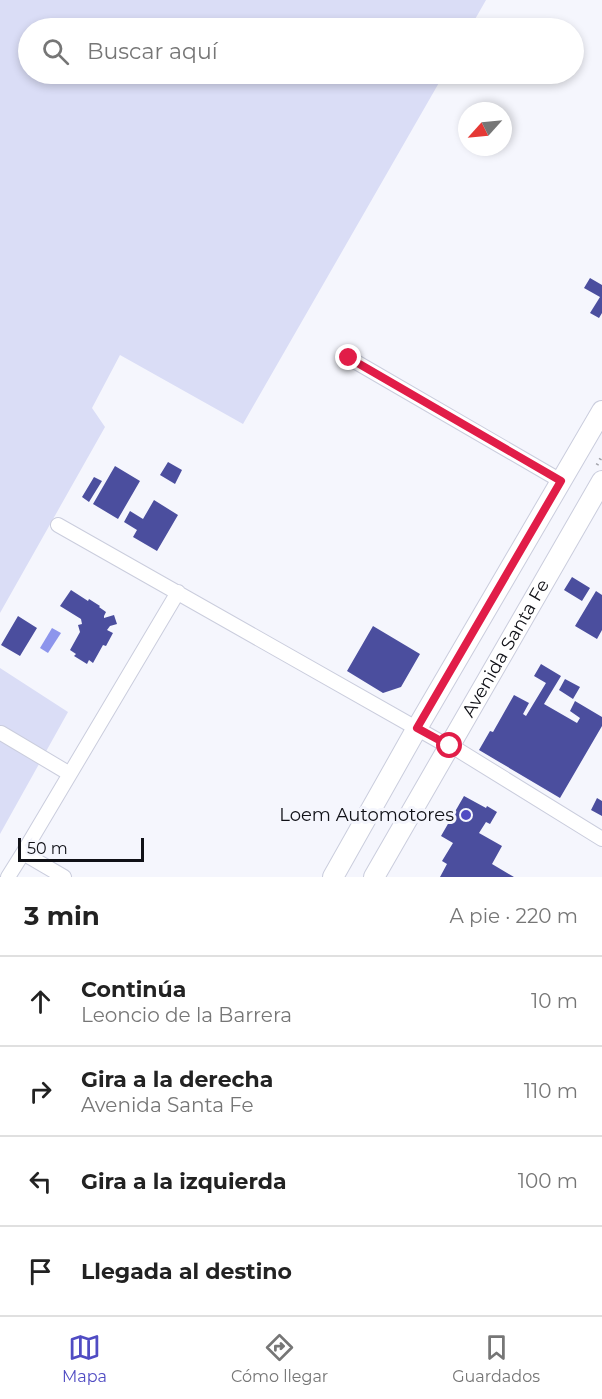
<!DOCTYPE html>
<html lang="es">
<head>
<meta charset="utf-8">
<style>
  :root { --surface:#fff; --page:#f2f2f2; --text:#222; --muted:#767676; --line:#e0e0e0; --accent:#504cc3 }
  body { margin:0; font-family:Montserrat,sans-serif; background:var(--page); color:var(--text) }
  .compass { position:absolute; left:458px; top:102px; width:54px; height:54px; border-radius:50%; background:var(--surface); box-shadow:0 3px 9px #0003; rotate:243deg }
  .scale { position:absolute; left:18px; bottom:15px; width:126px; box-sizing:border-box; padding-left:6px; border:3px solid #101117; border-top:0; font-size:16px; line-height:21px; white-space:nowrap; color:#101117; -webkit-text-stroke:4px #f5f6fd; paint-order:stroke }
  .stop { position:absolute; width:18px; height:18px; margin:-14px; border:4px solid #e11d48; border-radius:50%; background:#fff }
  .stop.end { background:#e11d48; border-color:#fff; box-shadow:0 2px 6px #0008 }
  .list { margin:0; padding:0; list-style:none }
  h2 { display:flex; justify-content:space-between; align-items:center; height:78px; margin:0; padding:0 24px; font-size:26px }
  h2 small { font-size:20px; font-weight:400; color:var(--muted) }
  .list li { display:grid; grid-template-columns:39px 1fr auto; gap:18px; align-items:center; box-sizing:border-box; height:90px; padding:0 24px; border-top:2px solid var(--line) }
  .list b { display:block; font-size:22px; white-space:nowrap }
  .list p { margin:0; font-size:20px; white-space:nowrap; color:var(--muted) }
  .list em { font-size:20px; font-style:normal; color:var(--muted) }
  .icon { flex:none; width:33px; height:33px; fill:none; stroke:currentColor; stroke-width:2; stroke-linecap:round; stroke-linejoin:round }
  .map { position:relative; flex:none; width:602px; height:877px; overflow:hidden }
  .search { position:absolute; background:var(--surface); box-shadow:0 3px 9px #0003; left:18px; right:18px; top:18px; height:66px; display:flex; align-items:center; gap:15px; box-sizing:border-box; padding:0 21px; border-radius:33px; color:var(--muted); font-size:22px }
  .sheet { height:438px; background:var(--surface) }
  nav { display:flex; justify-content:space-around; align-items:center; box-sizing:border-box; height:84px; border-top:2px solid var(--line); background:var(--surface); font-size:16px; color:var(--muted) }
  nav a { display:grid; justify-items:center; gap:3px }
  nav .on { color:var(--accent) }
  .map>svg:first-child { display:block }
  .green { fill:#daddf6 }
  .water { fill:#8d95ec }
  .building { fill:#4b4e9e }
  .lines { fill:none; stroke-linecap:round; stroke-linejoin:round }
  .minor-casing { stroke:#cacddd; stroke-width:16 }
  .secondary-casing { stroke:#cacddd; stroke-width:22 }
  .path { stroke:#a3a4ab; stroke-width:3; stroke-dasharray:1.5 4.5; stroke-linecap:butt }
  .minor { stroke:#fff; stroke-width:14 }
  .secondary { stroke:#fff; stroke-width:20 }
  .route { stroke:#e11d48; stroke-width:8 }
  .poi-dot { fill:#504cc3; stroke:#f5f6fd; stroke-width:2 }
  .labels { text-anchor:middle; stroke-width:6; stroke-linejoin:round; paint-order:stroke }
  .street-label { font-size:18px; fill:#101117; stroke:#f5f6fd }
  .poi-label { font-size:18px; fill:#101117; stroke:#f5f6fd; text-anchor:end }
</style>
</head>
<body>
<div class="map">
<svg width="602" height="877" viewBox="0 0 602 877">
  <rect width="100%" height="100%" fill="#f5f6fd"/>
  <path class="green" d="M0 0H486L470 28H28V74H444L243 424 120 355 92 408 105 427 0 613Z
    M0 668 68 712 0 834Z"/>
  <path class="water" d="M52 628 61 633 48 653 40 648Z"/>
  <path class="building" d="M590 278 602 285V313L599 318 590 313 600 297 584 288Z
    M168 462 182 470 175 484 160 475Z
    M115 466 140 481 118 519 93 504Z
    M94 477 102 481 89 502 82 497Z
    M154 500 178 515 157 551 133 537 137 530 124 522 130 511 143 519Z
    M572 577 590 588 582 601 564 590Z
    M71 590 88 601 89 599 100 606 99 607 106 612 104 616V618L114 615 117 624 110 626 107 630 113 633 106 646 103 645 93 663 89 660 87 664 74 656 76 654 70 650 80 632 78 625 82 624 81 619 60 606Z
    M596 591 602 595V630L597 639 575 626Z
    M18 616 37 628 20 656 1 645Z
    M373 626 420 654 401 687 383 693 347 671Z
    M541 664 561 676 544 704 577 723 580 718 570 711 575 701 602 717V726L560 798 479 750 490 731 493 732 514 695 529 703 523 714 526 716 546 683 534 676Z
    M565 679 580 687 573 699 559 690Z
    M464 796 486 808 487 806 497 812 490 824 486 822 479 833 502 846 492 864 514 877H440L447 864 442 861 453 843 441 836Z
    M597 798 602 801V816L591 810Z"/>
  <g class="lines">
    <g class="minor-casing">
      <path id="minor" d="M349 358 561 481
        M58 525 439 741 450 745 602 839
        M1 733 70 774
        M8 877 23 853
        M64 877 23 853 178 592"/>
    </g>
    <g class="secondary-casing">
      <g id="secondary">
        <path d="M333 877 417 728 602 411"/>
        <path id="s1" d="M374 877 602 481"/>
      </g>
    </g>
    <path class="path" d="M597 465 602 456"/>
    <use href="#minor" class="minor"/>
    <use href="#secondary" class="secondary"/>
  </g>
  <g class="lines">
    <path class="route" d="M349 358 561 481 417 728 450 746"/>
  </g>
  <circle class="poi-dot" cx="466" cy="815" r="6"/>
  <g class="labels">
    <g class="street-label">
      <text dy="6" stroke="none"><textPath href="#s1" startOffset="264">Avenida Santa Fe</textPath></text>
    </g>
    <g class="poi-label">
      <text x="454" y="821">Loem Automotores</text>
    </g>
  </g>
</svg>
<svg class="compass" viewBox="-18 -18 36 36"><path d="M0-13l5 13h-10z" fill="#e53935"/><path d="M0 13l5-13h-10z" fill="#767676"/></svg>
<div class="scale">50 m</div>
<div class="stop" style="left:450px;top:746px"></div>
<div class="stop end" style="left:349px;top:358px"></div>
<div class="search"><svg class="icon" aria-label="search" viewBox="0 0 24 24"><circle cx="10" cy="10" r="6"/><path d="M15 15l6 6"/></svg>Buscar aquí</div>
</div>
<section class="sheet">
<h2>3 min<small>A pie · 220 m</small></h2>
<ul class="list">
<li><svg class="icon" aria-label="ahead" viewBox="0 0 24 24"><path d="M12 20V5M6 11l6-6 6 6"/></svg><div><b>Continúa</b><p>Leoncio de la Barrera</p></div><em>10 m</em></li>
<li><svg class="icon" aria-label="right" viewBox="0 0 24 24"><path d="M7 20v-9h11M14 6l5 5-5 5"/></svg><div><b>Gira a la derecha</b><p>Avenida Santa Fe</p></div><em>110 m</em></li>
<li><svg class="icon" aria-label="left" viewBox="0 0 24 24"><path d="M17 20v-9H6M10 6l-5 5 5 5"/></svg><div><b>Gira a la izquierda</b></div><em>100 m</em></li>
<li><svg class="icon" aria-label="arrive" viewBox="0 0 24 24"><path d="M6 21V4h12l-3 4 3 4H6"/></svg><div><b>Llegada al destino</b></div></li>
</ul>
</section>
<nav>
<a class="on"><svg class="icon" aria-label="map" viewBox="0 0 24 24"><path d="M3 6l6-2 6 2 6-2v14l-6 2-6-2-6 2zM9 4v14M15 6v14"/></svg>Mapa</a>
<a><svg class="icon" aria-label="directions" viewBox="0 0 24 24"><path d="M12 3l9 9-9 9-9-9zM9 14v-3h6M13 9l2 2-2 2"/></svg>Cómo llegar</a>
<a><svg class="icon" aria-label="saved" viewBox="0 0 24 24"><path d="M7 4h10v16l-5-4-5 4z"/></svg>Guardados</a>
</nav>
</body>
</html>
